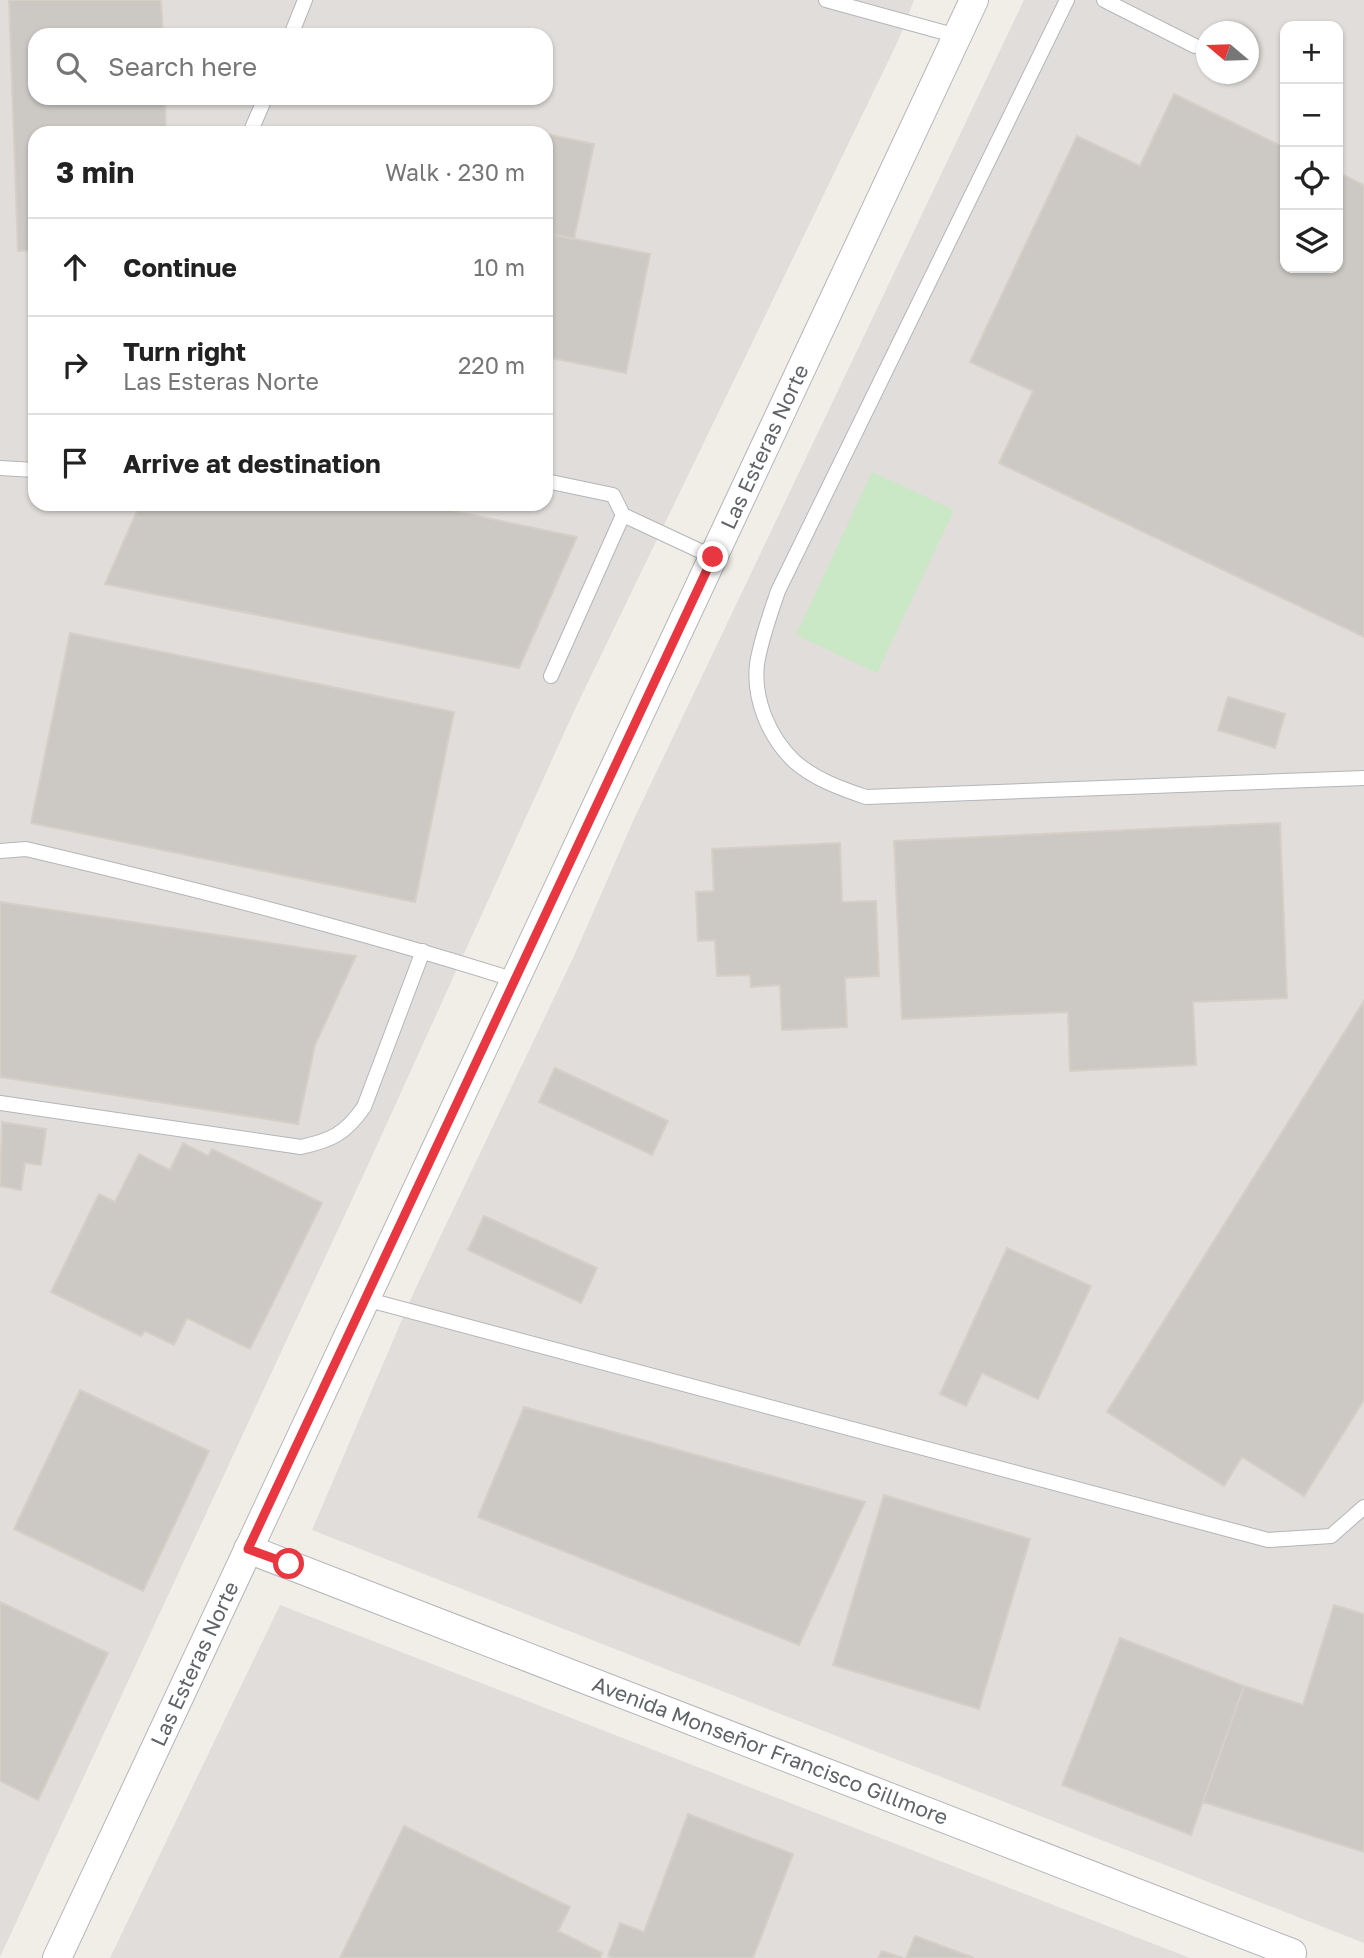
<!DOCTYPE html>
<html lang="en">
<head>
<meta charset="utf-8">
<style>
  :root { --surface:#fff; --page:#f6f6f6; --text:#222; --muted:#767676; --line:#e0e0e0 }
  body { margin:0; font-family:"Golos Text",sans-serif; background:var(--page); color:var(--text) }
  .controls { position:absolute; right:21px; top:21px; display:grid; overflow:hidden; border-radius:14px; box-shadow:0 2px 5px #0004 }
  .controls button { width:63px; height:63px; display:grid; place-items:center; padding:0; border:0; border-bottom:2px solid var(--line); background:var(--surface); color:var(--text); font:35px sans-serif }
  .compass { position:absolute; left:1196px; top:21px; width:63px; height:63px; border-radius:50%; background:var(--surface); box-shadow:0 2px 5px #0004; rotate:289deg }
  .stop { position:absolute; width:21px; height:21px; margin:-16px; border:5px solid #e83741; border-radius:50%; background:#fff }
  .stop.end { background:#e83741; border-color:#fff; box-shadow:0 2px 7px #0008 }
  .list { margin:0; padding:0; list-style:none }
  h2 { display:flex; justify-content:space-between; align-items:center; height:91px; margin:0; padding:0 28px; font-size:30px }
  h2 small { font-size:23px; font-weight:400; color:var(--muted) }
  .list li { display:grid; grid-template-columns:46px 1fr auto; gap:21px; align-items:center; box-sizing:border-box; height:98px; padding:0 28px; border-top:2px solid var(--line) }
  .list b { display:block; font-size:26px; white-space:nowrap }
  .list p { margin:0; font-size:23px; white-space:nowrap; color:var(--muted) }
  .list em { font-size:23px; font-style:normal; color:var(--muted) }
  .icon { flex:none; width:38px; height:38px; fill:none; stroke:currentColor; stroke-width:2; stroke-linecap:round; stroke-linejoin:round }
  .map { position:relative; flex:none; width:1364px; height:1958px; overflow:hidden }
  .search { position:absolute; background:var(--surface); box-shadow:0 2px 5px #0004; left:28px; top:28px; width:525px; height:77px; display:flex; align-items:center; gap:18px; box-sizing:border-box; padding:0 24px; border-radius:21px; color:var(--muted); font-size:26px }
  .panel { position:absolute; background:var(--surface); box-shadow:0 2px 5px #0004; left:28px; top:126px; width:525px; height:385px; border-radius:21px }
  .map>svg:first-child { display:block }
  .industrial { fill:#e0ddda; fill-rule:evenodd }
  .green { fill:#cae8c5 }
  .building { fill:#ccc9c5; stroke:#d6cfc6; stroke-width:2 }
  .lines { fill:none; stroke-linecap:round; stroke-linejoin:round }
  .service-casing { stroke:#b3b6ba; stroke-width:16 }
  .minor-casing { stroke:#b3b6ba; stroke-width:30 }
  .service { stroke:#fff; stroke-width:14 }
  .minor { stroke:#fff; stroke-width:28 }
  .route { stroke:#e83741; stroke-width:9 }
  .labels { text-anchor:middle; stroke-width:7; stroke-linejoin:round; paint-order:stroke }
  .street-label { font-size:21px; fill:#5f6468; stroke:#fff }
</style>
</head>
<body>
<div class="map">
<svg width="1364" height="1958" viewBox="0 0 1364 1958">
  <rect width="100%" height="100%" fill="#f1eee8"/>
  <path class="industrial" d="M0 0H914L898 41 575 709 368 1165 0 1957ZM35 35H546V98H35ZM35 133H546V504H35Z
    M1024 0H1364V1943L312 1530 413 1294 574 956 634 819ZM1285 26H1338V268H1285ZM1206 32H1248V74H1206Z
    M280 1605 1190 1958H110Z"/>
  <path class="green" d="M872 472 954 510 877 673 796 635Z"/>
  <path class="building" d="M9 0H161L163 35H35V98H165L166 133H35V250L18 251Z
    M1174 94 1285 148V268H1338V172L1364 185V637L999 463 1033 391 970 362 1077 136 1140 166Z
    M546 134 594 144 574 239 546 233Z
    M546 233 650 254 626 373 546 357Z
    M140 504H421L577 537 519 668 105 584Z
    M70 633 454 712 415 902 31 823Z
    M1228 697 1285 714 1275 748 1218 730Z
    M1280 823 1287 998 1193 1002 1196 1065 1070 1071 1068 1012 902 1019 894 841Z
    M840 843 842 902 876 901 879 976 845 978 847 1027 782 1030 780 985 751 987 750 975 717 976 715 940 698 941 696 892 714 891 712 849Z
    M0 902 356 956 315 1045 298 1124 0 1077Z
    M1364 1001V1400L1304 1496 1242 1457 1224 1486 1107 1412Z
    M555 1068 668 1121 652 1155 539 1102Z
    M2 1122 46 1129 41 1165 25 1163 21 1190 0 1186Z
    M183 1143 208 1156 212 1149 322 1203 250 1349 187 1318 174 1345 145 1331 141 1336 51 1292 99 1194 115 1202 139 1154 170 1170Z
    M484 1216 597 1268 581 1303 468 1250Z
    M1007 1248 1091 1286 1038 1399 982 1373 966 1406 940 1394Z
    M80 1390 209 1451 143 1591 14 1529Z
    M524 1407 865 1502 799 1645 478 1517Z
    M884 1495 1030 1539 979 1709 833 1665Z
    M0 1602 108 1653 38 1800 0 1781Z
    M1334 1605 1364 1614V1852L1203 1802 1244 1686 1303 1705Z
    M1120 1638 1244 1686 1191 1835 1062 1785Z
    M688 1814 793 1854 753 1958H614L608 1956 620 1923 644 1932Z
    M404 1826 570 1907 558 1931 602 1953 600 1958H340Z
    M915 1936 974 1958H906Z
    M882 1951 903 1958H878Z"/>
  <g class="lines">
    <g class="service-casing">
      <path id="service" d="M826 0 957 36
        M1067 0 778 591C770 615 761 639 757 664 753 699 769 737 794 761 814 779 842 789 866 797L1364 778
        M1104 0 1195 46
        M291 35 305 0
        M250 133 265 98
        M0 468 35 470
        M546 481 613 495 623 515 713 557
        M551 676 623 515
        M0 851 26 849C191 888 354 929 515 980
        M0 1103 301 1147C332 1140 345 1134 364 1107L423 951
        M365 1299 1268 1540 1331 1536 1364 1507"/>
    </g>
    <g class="minor-casing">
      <path id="minor" d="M248 1549 1292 1953
        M57 1958 974 0"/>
    </g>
    <use href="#service" class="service"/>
    <use href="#minor" class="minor"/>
  </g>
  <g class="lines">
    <path class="route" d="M289 1564 248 1549 713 557"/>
  </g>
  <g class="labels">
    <g class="street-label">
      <text transform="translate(765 447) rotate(-65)" y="7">Las Esteras Norte</text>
      <text transform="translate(195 1664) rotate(-65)" y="7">Las Esteras Norte</text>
      <text transform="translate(770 1751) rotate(21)" y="7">Avenida Monseñor Francisco Gillmore</text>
    </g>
  </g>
</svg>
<div class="controls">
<button>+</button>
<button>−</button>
<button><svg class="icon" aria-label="locate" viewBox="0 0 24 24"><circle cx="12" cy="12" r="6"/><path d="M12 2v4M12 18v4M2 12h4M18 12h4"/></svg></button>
<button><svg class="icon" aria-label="layers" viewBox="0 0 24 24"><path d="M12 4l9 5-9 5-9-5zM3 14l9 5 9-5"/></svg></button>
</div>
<svg class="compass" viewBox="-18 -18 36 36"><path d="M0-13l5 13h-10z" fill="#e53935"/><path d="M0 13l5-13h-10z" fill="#767676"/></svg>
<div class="stop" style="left:289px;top:1564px"></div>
<div class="stop end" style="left:713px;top:557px"></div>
<div class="search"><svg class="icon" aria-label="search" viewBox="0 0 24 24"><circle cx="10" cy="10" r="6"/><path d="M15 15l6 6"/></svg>Search here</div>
<section class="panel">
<h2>3 min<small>Walk · 230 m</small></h2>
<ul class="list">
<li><svg class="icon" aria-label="ahead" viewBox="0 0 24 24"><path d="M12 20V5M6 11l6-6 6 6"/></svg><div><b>Continue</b></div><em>10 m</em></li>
<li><svg class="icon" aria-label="right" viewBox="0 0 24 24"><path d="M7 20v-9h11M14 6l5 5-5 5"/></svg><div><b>Turn right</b><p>Las Esteras Norte</p></div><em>220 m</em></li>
<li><svg class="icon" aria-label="arrive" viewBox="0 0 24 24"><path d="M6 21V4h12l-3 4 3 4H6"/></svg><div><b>Arrive at destination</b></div></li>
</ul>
</section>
</div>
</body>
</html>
